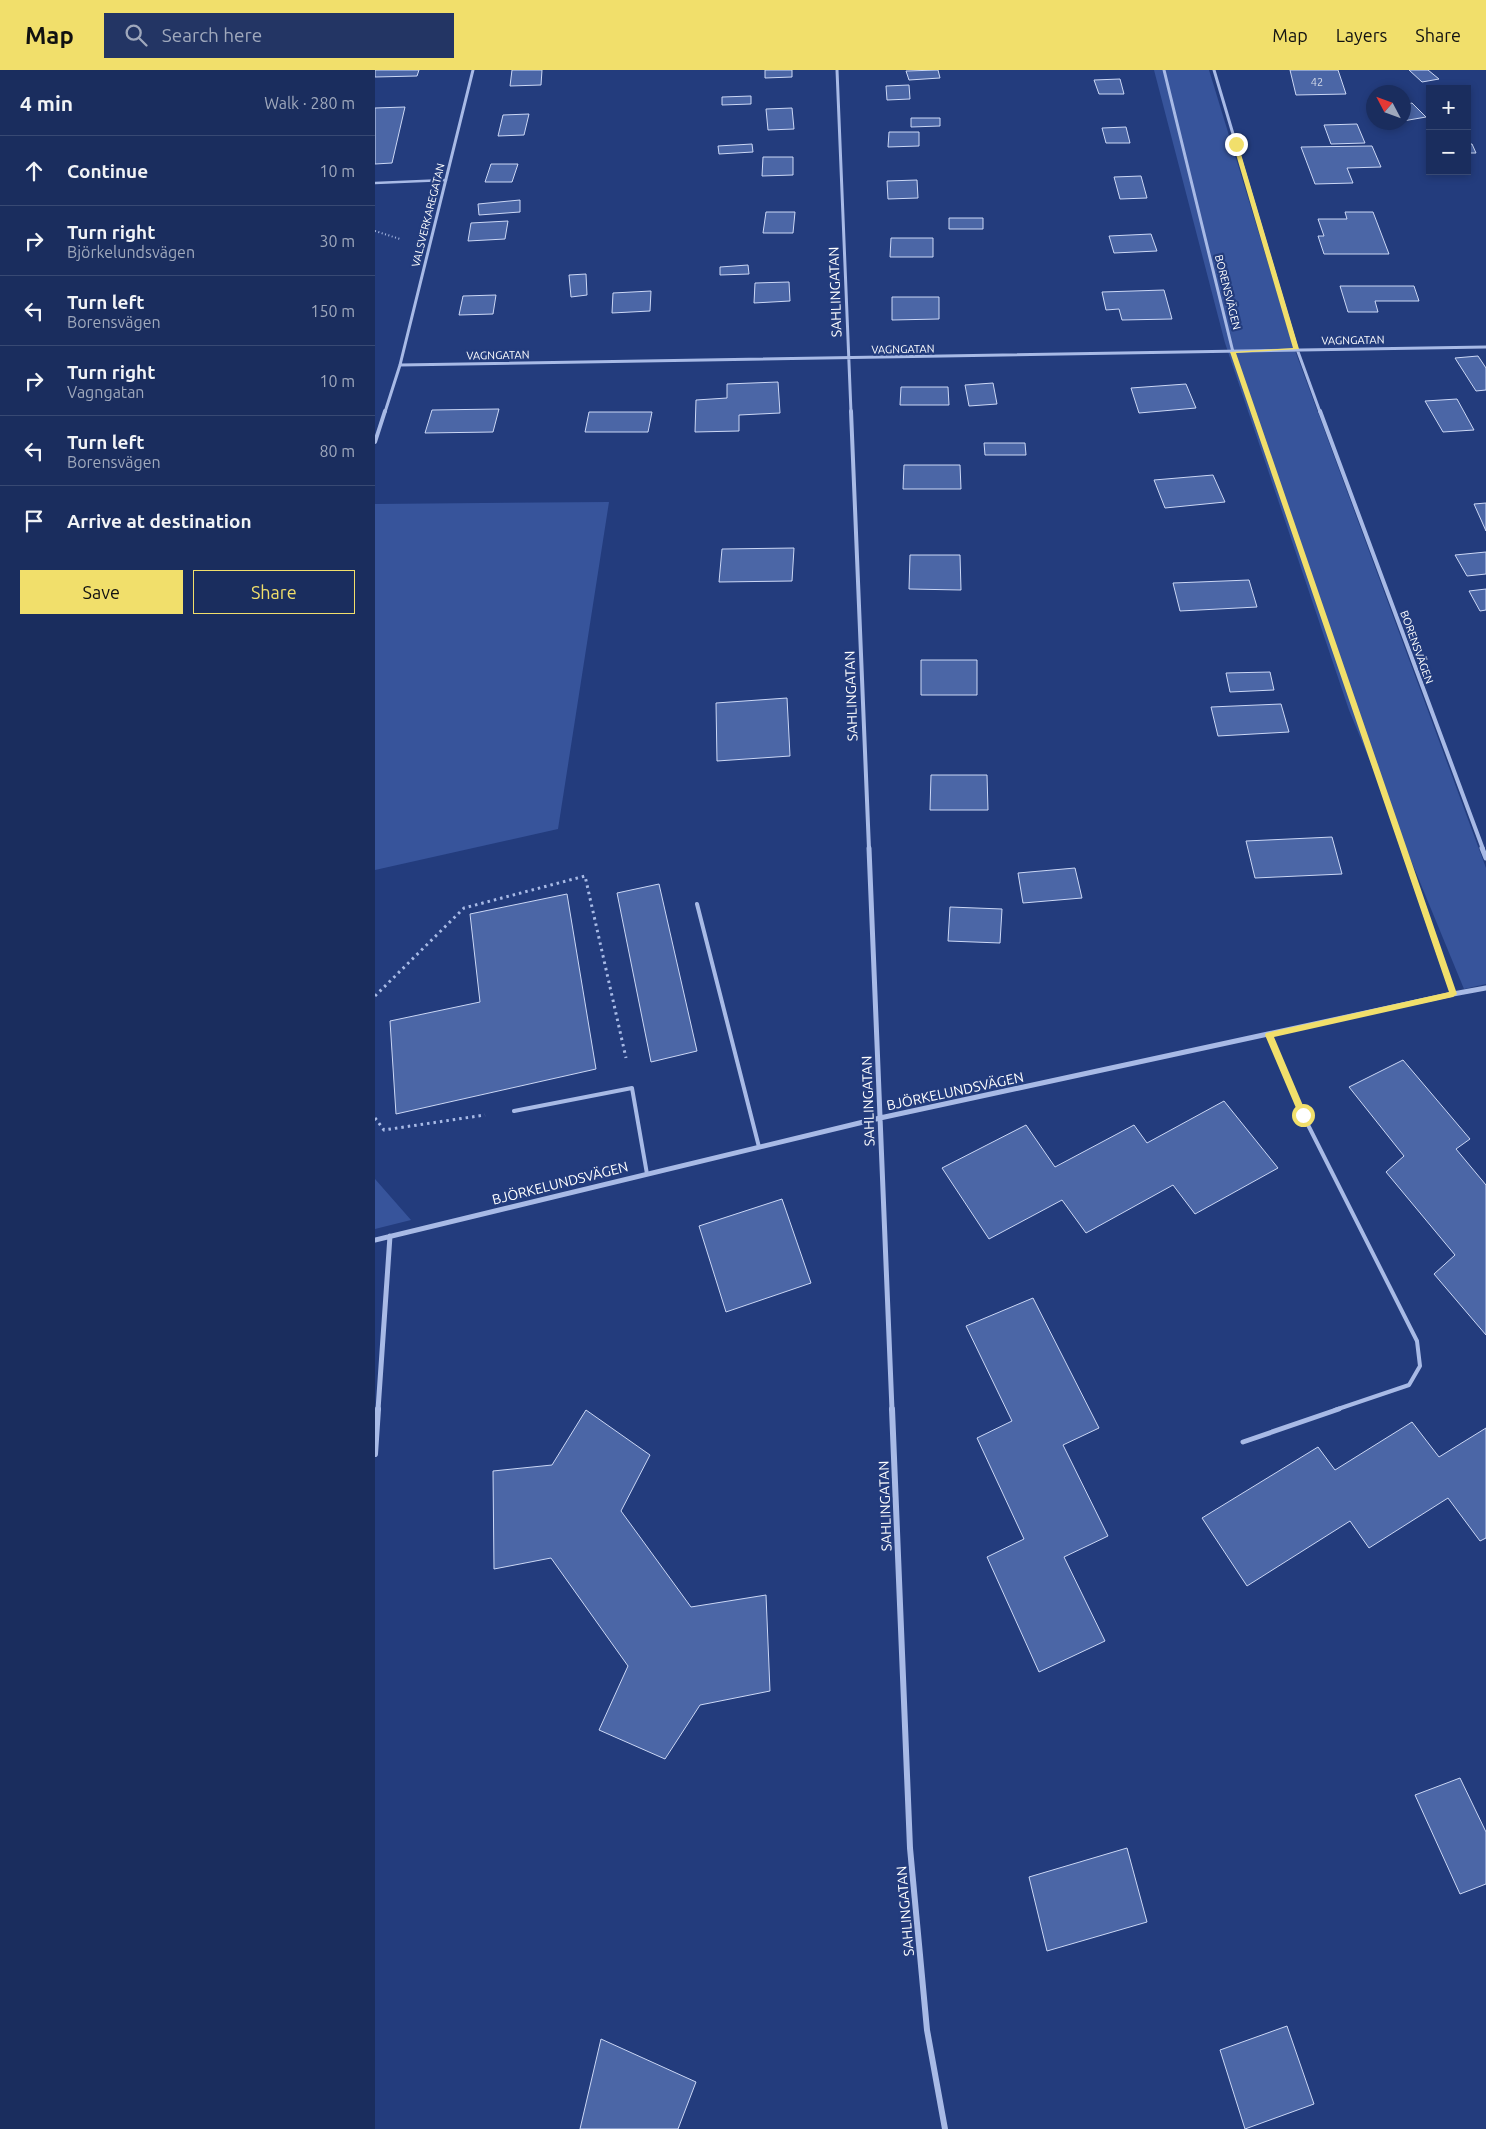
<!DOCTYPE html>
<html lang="en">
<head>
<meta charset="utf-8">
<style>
  :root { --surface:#1a2d5e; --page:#233564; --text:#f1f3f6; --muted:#9fa8bc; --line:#384973; --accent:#f1df6b }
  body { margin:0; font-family:Ubuntu,sans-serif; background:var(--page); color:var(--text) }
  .controls { position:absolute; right:15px; top:15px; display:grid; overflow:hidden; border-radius:0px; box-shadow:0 2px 8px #0003 }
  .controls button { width:45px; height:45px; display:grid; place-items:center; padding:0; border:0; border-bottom:1px solid var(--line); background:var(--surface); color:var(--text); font:25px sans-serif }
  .compass { position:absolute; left:991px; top:15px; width:45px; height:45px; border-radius:50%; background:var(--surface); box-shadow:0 2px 8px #0003; rotate:311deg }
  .stop { position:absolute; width:15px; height:15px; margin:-11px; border:4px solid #f1df6b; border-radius:50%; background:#fff }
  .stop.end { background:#f1df6b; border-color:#fff; box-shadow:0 1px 5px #0008 }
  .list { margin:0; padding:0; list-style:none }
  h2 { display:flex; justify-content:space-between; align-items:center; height:65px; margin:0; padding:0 20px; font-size:21px }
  h2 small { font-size:16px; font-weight:400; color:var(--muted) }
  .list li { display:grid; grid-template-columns:32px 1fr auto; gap:15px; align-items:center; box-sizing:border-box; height:70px; padding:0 20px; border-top:1px solid var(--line) }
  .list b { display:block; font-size:19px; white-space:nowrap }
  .list p { margin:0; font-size:16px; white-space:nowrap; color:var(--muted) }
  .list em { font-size:16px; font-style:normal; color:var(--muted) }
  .actions { display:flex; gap:10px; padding:15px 20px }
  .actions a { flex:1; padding:11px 0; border:1px solid var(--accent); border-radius:0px; text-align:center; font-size:18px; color:var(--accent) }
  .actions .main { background:var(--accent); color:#111 }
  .icon { flex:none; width:28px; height:28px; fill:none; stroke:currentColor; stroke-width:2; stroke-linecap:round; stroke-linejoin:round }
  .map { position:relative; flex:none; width:1111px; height:2059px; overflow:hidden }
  header { display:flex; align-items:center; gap:30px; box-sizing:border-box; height:70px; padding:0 25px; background:var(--accent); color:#111 }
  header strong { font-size:24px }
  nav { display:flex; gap:28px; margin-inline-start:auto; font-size:18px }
  .search { width:350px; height:45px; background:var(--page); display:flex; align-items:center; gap:12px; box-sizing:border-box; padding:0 18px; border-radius:0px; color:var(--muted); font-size:19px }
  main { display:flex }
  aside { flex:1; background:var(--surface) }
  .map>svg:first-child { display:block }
  .green { fill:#37549b }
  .building { fill:#4b66a6; stroke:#cbd7f5 }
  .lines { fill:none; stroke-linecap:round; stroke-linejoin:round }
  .path-far1 { stroke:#a8bae6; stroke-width:2; stroke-dasharray:1 2.5; stroke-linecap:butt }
  .path { stroke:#a8bae6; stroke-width:3; stroke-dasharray:2.5 4; stroke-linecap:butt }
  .service-far2 { stroke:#a8bae6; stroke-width:2.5 }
  .service-far1 { stroke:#a8bae6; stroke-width:4 }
  .service { stroke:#a8bae6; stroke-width:5 }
  .minor-far3 { stroke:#a8bae6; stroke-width:3 }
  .minor-far2 { stroke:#a8bae6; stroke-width:4 }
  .minor-far1 { stroke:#a8bae6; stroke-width:5 }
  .minor { stroke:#a8bae6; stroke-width:6 }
  .route { fill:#f1df6b }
  .labels { text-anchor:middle; stroke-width:4.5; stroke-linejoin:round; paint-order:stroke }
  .number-label { font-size:11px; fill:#d2d9e9 }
  .far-street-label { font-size:11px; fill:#fff; stroke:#233c7d }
  .street-label { font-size:14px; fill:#fff; stroke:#233c7d }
</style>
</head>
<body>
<header>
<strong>Map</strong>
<div class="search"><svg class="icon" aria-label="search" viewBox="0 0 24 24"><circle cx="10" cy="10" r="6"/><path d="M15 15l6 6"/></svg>Search here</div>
<nav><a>Map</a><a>Layers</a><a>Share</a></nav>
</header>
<main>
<aside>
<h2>4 min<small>Walk · 280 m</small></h2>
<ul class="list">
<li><svg class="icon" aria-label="ahead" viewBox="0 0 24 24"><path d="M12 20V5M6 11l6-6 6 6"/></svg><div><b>Continue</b></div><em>10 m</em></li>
<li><svg class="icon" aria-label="right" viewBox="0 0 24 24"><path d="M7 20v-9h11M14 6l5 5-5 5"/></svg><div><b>Turn right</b><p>Björkelundsvägen</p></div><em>30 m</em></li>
<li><svg class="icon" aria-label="left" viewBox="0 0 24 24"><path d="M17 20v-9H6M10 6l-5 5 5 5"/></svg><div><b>Turn left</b><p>Borensvägen</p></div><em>150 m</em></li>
<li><svg class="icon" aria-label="right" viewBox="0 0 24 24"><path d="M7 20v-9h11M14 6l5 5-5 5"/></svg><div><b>Turn right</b><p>Vagngatan</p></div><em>10 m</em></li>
<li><svg class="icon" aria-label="left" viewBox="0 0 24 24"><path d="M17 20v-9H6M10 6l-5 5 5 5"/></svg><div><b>Turn left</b><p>Borensvägen</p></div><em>80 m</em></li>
<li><svg class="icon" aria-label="arrive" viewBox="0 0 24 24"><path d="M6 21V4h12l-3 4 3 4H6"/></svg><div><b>Arrive at destination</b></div></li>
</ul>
<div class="actions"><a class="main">Save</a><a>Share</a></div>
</aside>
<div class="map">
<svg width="1111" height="2059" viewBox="0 0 1111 2059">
  <rect width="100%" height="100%" fill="#233c7d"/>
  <path class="green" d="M779 0H834L918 275 1111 798V914L1089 919 974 640 850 273Z
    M234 432 183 759 0 800V434Z
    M0 1109 36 1150 0 1159Z"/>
  <path class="building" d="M0 0H44L42 6 0 7Z
    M137 0H167L166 15 135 16Z
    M390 0H417V7L390 8Z
    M563 0 565 8 534 10 531 1Z
    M915 0H963L971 24 921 25Z
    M1034 0H1053L1064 9 1047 12Z
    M745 9 749 24H724L719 10Z
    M534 15 535 29 512 30 511 16Z
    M376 26V34L347 35V27Z
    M1037 33 1051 47 1028 51V35Z
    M30 37 17 93 0 94V38Z
    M417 38 419 59 393 60 391 39Z
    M154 44 149 65 123 66 128 45Z
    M536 48H565V56L536 57Z
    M982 54 990 73 956 74 949 55Z
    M751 57 755 73H731L727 58Z
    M514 62H544V76L513 77Z
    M377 74 378 82 344 84 343 76Z
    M1092 74H1097L1101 83H1092Z
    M997 76 1006 97 972 98 978 113 940 114 926 77Z
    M388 87H418V105L387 106Z
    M116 94H143L137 112H110Z
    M766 106 772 128 745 129 739 107Z
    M542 110 543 128 513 129 512 111Z
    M145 130V142L104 145 103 134Z
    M391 142H420L418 163H388Z
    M970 142H998L1014 184H949L943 166H949L943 149H972Z
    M574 148H608V159H574Z
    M133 151 130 169 93 171 96 153Z
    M776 164 782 181 739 183 734 166Z
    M516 168H558V187H515Z
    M373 195 374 204 345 205V197Z
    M211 204 212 225 196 227 194 205Z
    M414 212 415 231 379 233 380 213Z
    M965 216H1039L1044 231H1000L1003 242H973Z
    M789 220 797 249 747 250 744 239 731 240 727 222Z
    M276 221 275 241 237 243 238 223Z
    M121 225 118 244 84 245 88 226Z
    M517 227H564V249L517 250Z
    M1103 286 1111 298V320L1101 321 1080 288Z
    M403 312 405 343 364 345V361L320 362 321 330 352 328V314Z
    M618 313 622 334 594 336 590 315Z
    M811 314 821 338 764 343 756 318Z
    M526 317H573L574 335H525Z
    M1082 329 1099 360 1068 362 1050 331Z
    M124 339 118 362 50 363 57 340Z
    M214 342H277L273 362H210Z
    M609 373H650L651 385H610Z
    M529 395H585L586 419H528Z
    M838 405 850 432 790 438 779 410Z
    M1111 433V461L1099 434Z
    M419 478 417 511 344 512 347 479Z
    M1111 482V504L1092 506 1080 485Z
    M535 485H585L586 520 534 519Z
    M874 510 882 537 805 541 798 513Z
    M1111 519V540L1105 541 1094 521Z
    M546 590H602V625H546Z
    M895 602 899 620 855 622 851 603Z
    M412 628 415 686 342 691 341 633Z
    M906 634 914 662 843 666 836 637Z
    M556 705H612L613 740H555Z
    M957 767 967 804 880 808 871 771Z
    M700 798 707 828 648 833 643 803Z
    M284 814 322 981 276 992 242 823Z
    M192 824 221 999 21 1044 15 951 105 932 95 844Z
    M575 837 627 839 625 873 573 871Z
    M1028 990 1095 1069 1081 1079 1111 1115V1265L1059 1204 1080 1185 1011 1102 1029 1086 974 1017Z
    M849 1031 903 1098 820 1144 798 1115 711 1163 687 1130 614 1169 567 1098 651 1055 680 1097 759 1055 772 1073Z
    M407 1129 436 1213 351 1242 324 1156Z
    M658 1228 724 1358 688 1375 733 1466 689 1487 730 1571 664 1602 612 1487 649 1469 602 1368 637 1351 591 1256Z
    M211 1340 275 1385 246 1441 316 1537 391 1525 395 1621 325 1635 290 1689 224 1660 253 1596 176 1488 119 1499 118 1401 177 1395Z
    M1037 1352 1064 1387 1111 1358V1468L1105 1471 1073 1428 994 1478 975 1451 872 1516 827 1448 943 1377 960 1400Z
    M1085 1708 1111 1762V1814L1085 1824 1040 1725Z
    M752 1778 772 1852 672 1881 654 1807Z
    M912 1956 939 2034 870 2059 845 1980Z
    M226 1969 321 2012 303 2059H205Z"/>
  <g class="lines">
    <path class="path-far1" d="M0 161 25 169"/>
    <path class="path" d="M0 926 89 838 210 806 251 988
      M0 1048 9 1060 110 1045"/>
    <path class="service-far2" d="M0 113 71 110"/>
    <path class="service-far1" d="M322 834 384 1077
      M894 965 928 1045 1042 1271 1045 1296 1034 1315 960 1340
      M139 1041 257 1018 272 1104"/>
    <path class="service" d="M868 1372 964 1339"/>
    <path class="minor-far3" d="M462 0 476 342
      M789 0 858 282 878 342
      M839 0 922 279 945 342
      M25 295 1111 277
      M10 342 25 295 98 0"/>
    <path class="minor-far2" d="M476 341 494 779
      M878 341 1028 779
      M945 341 1108 779
      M0 372 10 341"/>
    <path class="minor-far1" d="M494 778 517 1340
      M1028 778 1078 924 1111 918
      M1107 778 1111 788
      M0 1170 505 1048 1078 924
      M3 1340 15 1166"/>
    <path class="minor" d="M517 1339 535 1778 552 1960 570 2059
      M0 1384 3 1339"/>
  </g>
  <path class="route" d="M861 72 863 74 924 279 861 283 1082 924 1078 927 899 967 932 1045 928 1048 924 1045 890 965 891 963 1074 922 855 282 918 278 858 74Z"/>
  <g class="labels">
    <g class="number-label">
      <text x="942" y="16">42</text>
    </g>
    <g class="far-street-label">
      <text transform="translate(53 145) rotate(-76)" y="4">VALSVERKAREGATAN</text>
      <text transform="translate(853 222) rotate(76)" y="4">BORENSVÄGEN</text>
      <text transform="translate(978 270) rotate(-1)" y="4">VAGNGATAN</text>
      <text transform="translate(528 279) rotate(-1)" y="4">VAGNGATAN</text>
      <text transform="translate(123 285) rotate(-1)" y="4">VAGNGATAN</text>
      <text transform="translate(1042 577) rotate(70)" y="4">BORENSVÄGEN</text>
    </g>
    <g class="street-label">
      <text transform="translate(460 222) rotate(-92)" y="5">SAHLINGATAN</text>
      <text transform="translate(476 626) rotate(-92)" y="5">SAHLINGATAN</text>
      <text transform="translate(580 1021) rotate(-12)" y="5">BJÖRKELUNDSVÄGEN</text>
      <text transform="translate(493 1031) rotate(-92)" y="5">SAHLINGATAN</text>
      <text transform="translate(185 1113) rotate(-14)" y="5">BJÖRKELUNDSVÄGEN</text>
      <text transform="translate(510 1436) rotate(-92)" y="5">SAHLINGATAN</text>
      <text transform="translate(530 1841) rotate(-95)" y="5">SAHLINGATAN</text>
    </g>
  </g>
</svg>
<div class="controls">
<button>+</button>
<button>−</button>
</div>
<svg class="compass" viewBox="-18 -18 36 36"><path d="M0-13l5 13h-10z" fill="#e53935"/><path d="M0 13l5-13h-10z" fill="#9fa8bc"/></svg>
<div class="stop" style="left:928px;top:1045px"></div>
<div class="stop end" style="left:861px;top:74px"></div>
</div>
</main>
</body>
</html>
